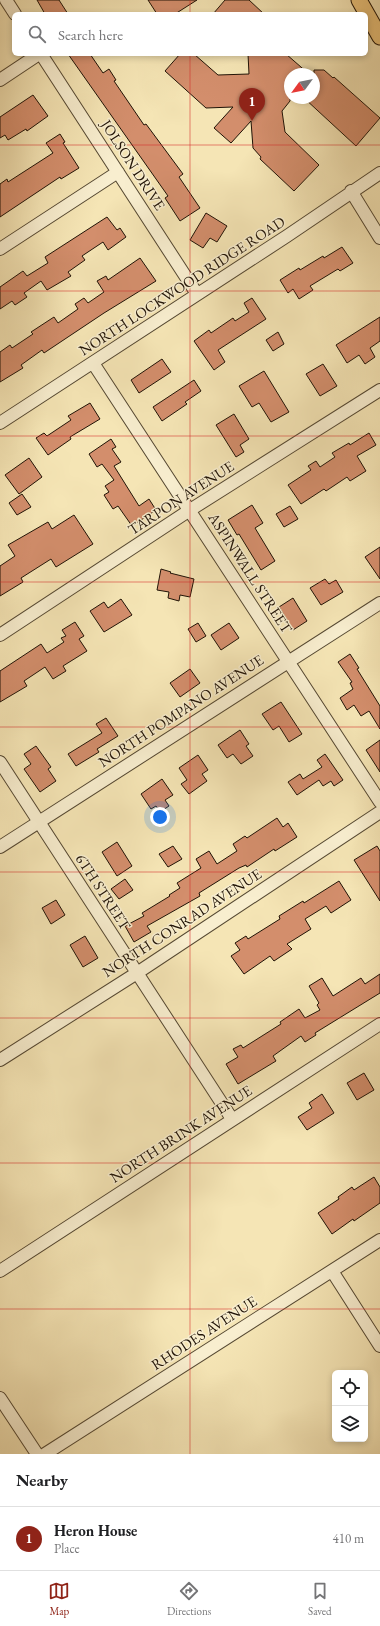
<!DOCTYPE html>
<html lang="en">
<head>
<meta charset="utf-8">
<style>
  :root { --surface:#fff; --page:#f6f6f6; --text:#202124; --muted:#757577; --line:#e0e0e0; --accent:#8f2418 }
  body { margin:0; font-family:"EB Garamond",serif; background:var(--page); color:var(--text) }
  .controls { position:absolute; right:12px; bottom:12px; display:grid; overflow:hidden; border-radius:6px; box-shadow:0 2px 6px #0003 }
  .controls button { width:36px; height:36px; display:grid; place-items:center; padding:0; border:0; border-bottom:1px solid var(--line); background:var(--surface); color:var(--text); font:20px sans-serif }
  .compass { position:absolute; left:284px; top:68px; width:36px; height:36px; border-radius:50%; background:var(--surface); box-shadow:0 2px 6px #0003; rotate:237deg }
  .you { position:absolute; left:160px; top:817px; width:14px; height:14px; margin:-10px; border:3px solid #fff; border-radius:50%; background:#1a73e8; box-shadow:0 0 0 6px #1a73e833 }
  .badge { display:grid; place-items:center; width:26px; height:26px; border-radius:50%; background:var(--accent); color:#fff; font-size:13px; font-weight:700 }
  .pin { position:absolute; translate:-50% -33px; filter:drop-shadow(0 1px 2px #0008) }
  .pin::after { content:''; position:absolute; top:21px; width:14px; height:12px; background:inherit; clip-path:polygon(0 0,100% 0,50% 100%) }
  .list { margin:0; padding:0; list-style:none }
  h2 { display:flex; justify-content:space-between; align-items:center; height:52px; margin:0; padding:0 16px; font-size:17px }
  h2 small { font-size:13px; font-weight:400; color:var(--muted) }
  .list li { display:grid; grid-template-columns:26px 1fr auto; gap:12px; align-items:center; box-sizing:border-box; height:64px; padding:0 16px; border-top:1px solid var(--line) }
  .list b { display:block; font-size:15px; white-space:nowrap }
  .list p { margin:0; font-size:13px; white-space:nowrap; color:var(--muted) }
  .list em { font-size:13px; font-style:normal; color:var(--muted) }
  .icon { flex:none; width:22px; height:22px; fill:none; stroke:currentColor; stroke-width:2; stroke-linecap:round; stroke-linejoin:round }
  .map { position:relative; flex:none; width:380px; height:1454px; overflow:hidden }
  .search { position:absolute; background:var(--surface); box-shadow:0 2px 6px #0003; left:12px; right:12px; top:12px; height:44px; display:flex; align-items:center; gap:10px; box-sizing:border-box; padding:0 14px; border-radius:6px; color:var(--muted); font-size:15px }
  .sheet { height:116px; background:var(--surface) }
  nav { display:flex; justify-content:space-around; align-items:center; box-sizing:border-box; height:56px; border-top:1px solid var(--line); background:var(--surface); font-size:11px; color:var(--muted) }
  nav a { display:grid; justify-items:center; gap:2px }
  nav .on { color:var(--accent) }
  .map>svg:first-child { display:block }
  .building { fill:#d38e6c; stroke:#201306 }
  .lines { fill:none; stroke-linecap:round; stroke-linejoin:round }
  .minor-casing { stroke:#554832; stroke-width:14 }
  .major-casing { stroke:#201306; stroke-width:17 }
  .minor { stroke:#f8eecf; stroke-width:12 }
  .major { stroke:#eac27a; stroke-width:15 }
  .grid { fill:none; stroke:#d62828; stroke-width:1; stroke-opacity:0.55 }
  .labels { text-anchor:middle; stroke-width:3; stroke-linejoin:round; paint-order:stroke }
  .street-label { font-size:15px; fill:#201306; stroke:#f8eecf }
</style>
</head>
<body>
<div class="map">
<svg width="380" height="1454" viewBox="0 0 380 1454">
  <rect width="100%" height="100%" fill="#f5e5b5"/>
  <filter id="stains"><feTurbulence type="fractalNoise" baseFrequency=".005" numOctaves="4"/><feColorMatrix values="0 0 0 0 .2 0 0 0 0 .09 0 0 0 0 .02 0 0 0 .5 -.17"/></filter>
  <radialGradient id="worn" r=".72"><stop offset=".6" stop-color="#630" stop-opacity="0"/><stop offset="1" stop-color="#630" stop-opacity=".3"/></radialGradient>
  <path class="building" d="M37 0H59L68 14H45Z
    M148 0H197L175 14H157Z
    M225 0H249L264 14H213Z
    M68 54H90L103 73 109 69 116 80 114 81 144 125 146 124 183 174 179 177 200 208 180 221 165 198 168 196Z
    M180 54H194L218 75 249 74 248 54H286L309 74H290V101L282 111 285 132 319 165 294 191 260 159 261 157 253 148 251 121 231 143 214 128 233 107 206 108 165 71Z
    M314 70H324L333 78 334 77 380 118 356 146 304 98H314Z
    M33 95 48 116 27 131 26 129 8 140 5 135 0 138V117Z
    M60 134 65 142 63 143 79 168 61 179 60 177 0 217V184L7 179 8 182 53 153 46 143Z
    M206 213 227 226 217 242 210 238 203 248 190 240Z
    M107 217 117 230 120 228 126 237 108 250 103 242 82 256 85 260 68 272 71 276 47 290 41 281 24 293 27 297 15 305 12 301 0 309V287L23 271 27 276 48 263 45 257Z
    M342 247 353 263 340 271 338 269 310 286 313 290 299 299 293 289 288 293 280 280 299 268 300 270 323 256 324 258Z
    M140 258 156 281 104 313 44 353 42 350 21 365 23 368 0 382V352L10 345 12 348 33 334 31 332 54 317 58 323 78 309 75 304 84 298 88 303 104 292 97 281 106 276 108 280Z
    M252 298 266 319 218 350 225 362 214 370 194 341 209 330 211 333 233 318 235 321 249 312 244 303Z
    M380 317V341L370 348 375 357 365 364 359 355 347 363 336 345Z
    M278 332 284 344 273 351 266 340Z
    M162 359 171 372 139 393 131 380Z
    M323 364 337 386 320 396 306 374Z
    M264 371 289 412 271 422 259 403 252 407 239 386Z
    M194 380 201 391 185 402 187 404 162 421 153 407Z
    M90 403 100 419 70 437 71 439 48 455 36 438 44 433 47 436 71 420 68 416Z
    M234 414 249 439 240 445 244 452 236 457 216 425Z
    M369 433 376 445 357 456 366 471 350 481 347 477 326 491 324 489 301 504 288 485 311 470 308 466 316 461 320 467 335 457 332 453 349 443 350 445Z
    M111 439 116 447 112 449 121 462 114 466 139 506 149 499 156 510 132 526 118 506 113 509 104 495 109 492 105 486 114 480 102 464 97 467 89 454Z
    M29 458 42 477 19 494 5 475Z
    M22 494 31 507 17 515 9 503Z
    M252 505 263 523 255 528 275 561 261 570 239 534 237 535 228 520Z
    M290 506 298 519 284 527 276 514Z
    M74 515 93 544 56 567 51 559 21 578 23 582 0 596V566L15 556 8 545 48 522 52 529Z
    M380 547V579L365 557Z
    M161 569 171 572 170 573 194 579 190 597 180 595 179 601 168 598 169 592 157 590Z
    M325 579 329 584 336 580 343 592 321 605 310 588Z
    M293 598 307 621 293 630 279 607Z
    M121 599 132 615 104 632 90 611 104 602 108 608Z
    M75 622 84 636 79 639 87 651 63 666 66 671 53 679 45 667 24 681 27 686 0 702V671L41 644 47 653 64 642 61 638 66 636 62 630Z
    M198 623 206 636 196 642 188 629Z
    M229 623 239 638 221 650 211 635Z
    M350 654 359 668 357 669 380 706V729L369 711 361 716 354 705 347 710 340 698 353 689 350 683 352 682 338 662Z
    M190 669 200 683 180 697 170 683Z
    M281 702 302 734 289 742 279 726 273 730 262 714Z
    M106 718 118 736 97 749 99 752 76 766 68 754 102 733 96 724Z
    M240 730 249 744 246 746 253 756 241 764 233 754 227 758 218 745Z
    M380 740V772L366 750Z
    M36 746 51 767 48 769 56 781 40 792 24 769 31 764 24 754Z
    M325 754 343 780 334 786 331 781 323 786 319 780 297 795 288 782 300 774 303 779 322 767 317 760Z
    M198 755 208 770 202 774 207 781 189 794 181 784 187 780 179 768Z
    M162 779 173 795 165 800 169 806 160 812 156 806 151 809 141 794Z
    M277 818 283 827 288 823 297 837 275 851 274 849 247 867 246 865 239 868 199 893 200 896 147 926 151 932 134 942 125 926 144 916 142 913 170 896 169 895 180 888 177 883 201 868 196 859 209 851 217 864 237 851 233 844 245 836 247 838Z
    M117 842 132 866 117 876 102 852Z
    M173 846 182 859 168 867 159 854Z
    M377 846 380 851V901L354 860Z
    M125 879 133 890 119 899 111 889Z
    M339 881 351 900 331 913 326 906 305 919 311 929 287 944 292 949 274 961 270 956 244 974 231 956 240 950 235 943 246 936 248 939 280 919 279 916 303 901 304 903Z
    M56 900 65 915 51 924 42 908Z
    M85 936 98 958 83 967 70 945Z
    M380 974V993L315 1033 316 1035 305 1042 301 1036 273 1056 276 1061 238 1084 226 1064 238 1057 233 1049 241 1045 243 1048 281 1024 280 1022 299 1009 305 1018 320 1010 317 1005 319 1003 309 986 322 978 333 996 361 978 365 984Z
    M364 1073 374 1090 357 1100 347 1083Z
    M322 1094 334 1113 307 1130 298 1117 312 1108 309 1103Z
    M374 1177 380 1187V1203L354 1221 353 1219 332 1234 318 1213 339 1199 338 1197 352 1187 354 1190Z"/>
  <g class="lines">
    <g class="minor-casing">
      <path id="minor" d="M6 0 15 14
        M41 54 197 294
        M0 80 39 54
        M351 191 380 238
        M0 249 118 172
        M93 363 380 802
        M0 423 287 236 380 173
        M0 635 190 510 380 390
        M0 762 232 1119
        M0 847 380 603
        M0 1060 137 973 380 812
        M0 1271 380 1024
        M332 1271 380 1346
        M0 1398 37 1454
        M45 1454 380 1240"/>
    </g>
    <g class="major-casing">
      <path id="major" d="M359 0 380 37"/>
    </g>
    <use href="#minor" class="minor"/>
    <use href="#major" class="major"/>
  </g>
  <path class="grid" d="M190 0V14M190 54V1454M0 145H380M0 291H380M0 436H380M0 582H380M0 727H380M0 872H380M0 1018H380M0 1163H380M0 1309H380"/>
  <g class="labels">
    <g class="street-label">
      <text transform="translate(133 165) rotate(57)" y="5">JOLSON DRIVE</text>
      <text transform="translate(182 286) rotate(-33)" y="5">NORTH LOCKWOOD RIDGE ROAD</text>
      <text transform="translate(181 498) rotate(-33)" y="5">TARPON AVENUE</text>
      <text transform="translate(250 573) rotate(57)" y="5">ASPINWALL STREET</text>
      <text transform="translate(181 711) rotate(-33)" y="5">NORTH POMPANO AVENUE</text>
      <text transform="translate(103 892) rotate(57)" y="5">6TH STREET</text>
      <text transform="translate(182 923) rotate(-33)" y="5">NORTH CONRAD AVENUE</text>
      <text transform="translate(181 1134) rotate(-33)" y="5">NORTH BRINK AVENUE</text>
      <text transform="translate(204 1333) rotate(-33)" y="5">RHODES AVENUE</text>
    </g>
  </g>
  <rect width="100%" height="100%" filter="url(#stains)"/>
  <rect width="100%" height="100%" fill="url(#worn)"/>
</svg>
<div class="controls">
<button><svg class="icon" aria-label="locate" viewBox="0 0 24 24"><circle cx="12" cy="12" r="6"/><path d="M12 2v4M12 18v4M2 12h4M18 12h4"/></svg></button>
<button><svg class="icon" aria-label="layers" viewBox="0 0 24 24"><path d="M12 4l9 5-9 5-9-5zM3 14l9 5 9-5"/></svg></button>
</div>
<svg class="compass" viewBox="-18 -18 36 36"><path d="M0-13l5 13h-10z" fill="#e53935"/><path d="M0 13l5-13h-10z" fill="#757577"/></svg>
<div class="you"></div>
<div class="pin badge" style="left:252px;top:121px">1</div>
<div class="search"><svg class="icon" aria-label="search" viewBox="0 0 24 24"><circle cx="10" cy="10" r="6"/><path d="M15 15l6 6"/></svg>Search here</div>
</div>
<section class="sheet">
<h2>Nearby<small></small></h2>
<ul class="list">
<li><span class="badge">1</span><div><b>Heron House</b><p>Place</p></div><em>410 m</em></li>
</ul>
</section>
<nav>
<a class="on"><svg class="icon" aria-label="map" viewBox="0 0 24 24"><path d="M3 6l6-2 6 2 6-2v14l-6 2-6-2-6 2zM9 4v14M15 6v14"/></svg>Map</a>
<a><svg class="icon" aria-label="directions" viewBox="0 0 24 24"><path d="M12 3l9 9-9 9-9-9zM9 14v-3h6M13 9l2 2-2 2"/></svg>Directions</a>
<a><svg class="icon" aria-label="saved" viewBox="0 0 24 24"><path d="M7 4h10v16l-5-4-5 4z"/></svg>Saved</a>
</nav>
</body>
</html>
